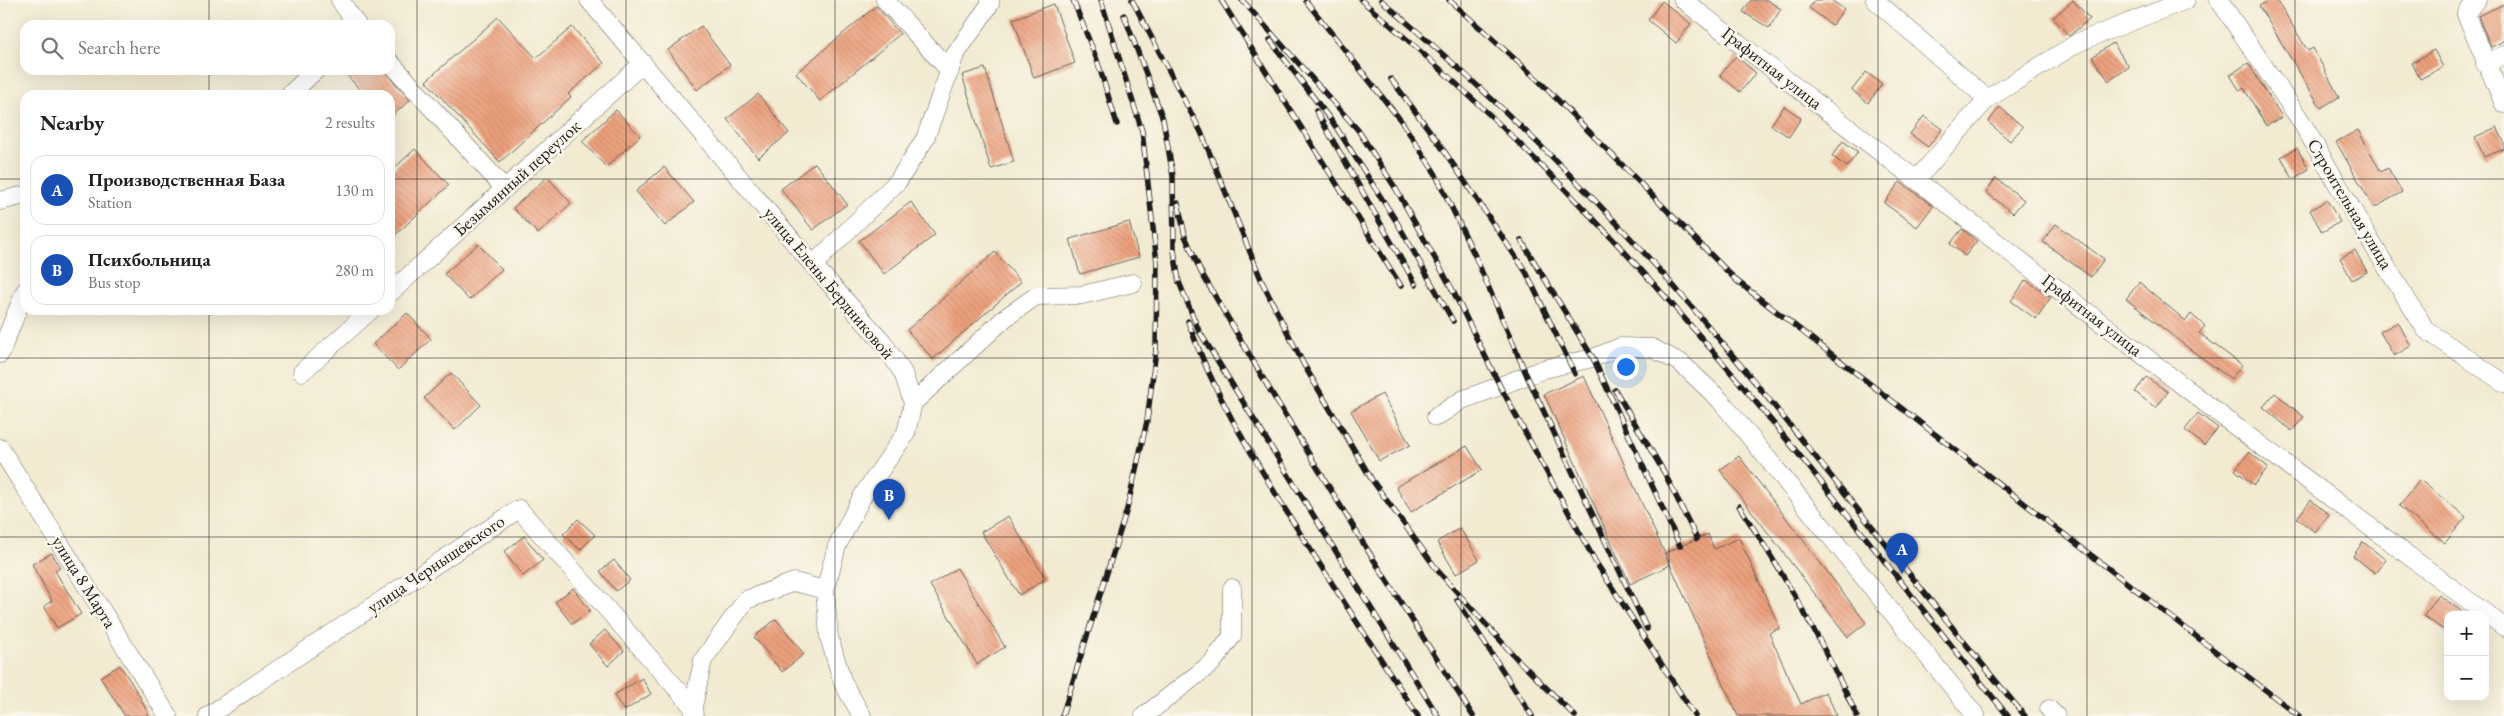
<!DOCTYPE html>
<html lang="en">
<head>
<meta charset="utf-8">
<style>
  :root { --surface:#fff; --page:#f2f2f2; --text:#222; --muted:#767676; --line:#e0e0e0; --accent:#d93025 }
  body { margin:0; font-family:"EB Garamond",serif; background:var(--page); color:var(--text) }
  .controls { position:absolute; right:15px; bottom:15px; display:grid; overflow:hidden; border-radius:10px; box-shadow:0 5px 20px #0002 }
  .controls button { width:45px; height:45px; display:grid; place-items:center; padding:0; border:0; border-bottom:1px solid var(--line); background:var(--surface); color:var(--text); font:25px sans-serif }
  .you { position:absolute; left:1625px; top:366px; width:18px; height:18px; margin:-12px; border:4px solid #fff; border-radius:50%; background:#1a73e8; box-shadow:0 0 0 8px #1a73e833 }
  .badge { display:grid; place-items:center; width:32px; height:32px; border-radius:50%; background:var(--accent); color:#fff; font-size:16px; font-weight:700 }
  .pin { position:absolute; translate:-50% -41px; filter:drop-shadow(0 1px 2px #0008) }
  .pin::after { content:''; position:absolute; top:26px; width:18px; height:15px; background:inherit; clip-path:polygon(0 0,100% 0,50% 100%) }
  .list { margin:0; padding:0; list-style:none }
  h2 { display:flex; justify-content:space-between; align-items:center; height:65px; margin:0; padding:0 20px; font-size:21px }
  h2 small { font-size:16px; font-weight:400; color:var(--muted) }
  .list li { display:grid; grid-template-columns:32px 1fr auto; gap:15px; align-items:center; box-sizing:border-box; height:70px; margin:0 10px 10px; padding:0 10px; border:1px solid var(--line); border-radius:15px }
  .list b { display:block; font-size:19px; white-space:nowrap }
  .list p { margin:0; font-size:16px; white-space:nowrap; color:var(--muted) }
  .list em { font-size:16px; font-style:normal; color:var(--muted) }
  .icon { flex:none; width:28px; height:28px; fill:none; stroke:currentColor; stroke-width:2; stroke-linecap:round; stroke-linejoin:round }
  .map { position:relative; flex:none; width:2504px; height:716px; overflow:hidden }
  .search { position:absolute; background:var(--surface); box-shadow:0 5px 20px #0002; left:20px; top:20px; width:375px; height:55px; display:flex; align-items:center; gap:12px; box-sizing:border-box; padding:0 18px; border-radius:15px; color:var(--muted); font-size:19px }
  .panel { position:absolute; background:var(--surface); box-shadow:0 5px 20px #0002; left:20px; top:90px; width:375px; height:225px; border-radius:15px }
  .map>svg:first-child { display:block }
  .building { fill:url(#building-back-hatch) }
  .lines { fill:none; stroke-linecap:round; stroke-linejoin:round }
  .minor-casing { stroke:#67645b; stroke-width:19 }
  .minor { stroke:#fff; stroke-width:18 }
  .rail-casing { stroke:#1c1c1c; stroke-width:5.5 }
  .rail { stroke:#fbf7ec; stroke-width:4; stroke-dasharray:11; stroke-linecap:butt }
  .grid { fill:none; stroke:#1c1c1c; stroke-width:1; stroke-opacity:0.55 }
  .labels { text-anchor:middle; stroke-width:5; stroke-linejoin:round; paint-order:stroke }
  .street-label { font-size:18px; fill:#1c1c1c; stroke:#fbf7ec }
</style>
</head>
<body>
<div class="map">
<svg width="2504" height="716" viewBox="0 0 2504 716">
  <defs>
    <pattern id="building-back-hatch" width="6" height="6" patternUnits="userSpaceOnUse" patternTransform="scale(1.25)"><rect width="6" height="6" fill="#eca07d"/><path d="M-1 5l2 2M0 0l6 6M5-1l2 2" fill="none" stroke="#ca896b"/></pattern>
  </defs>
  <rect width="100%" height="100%" fill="#fbf7ec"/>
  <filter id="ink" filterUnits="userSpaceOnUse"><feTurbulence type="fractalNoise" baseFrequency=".02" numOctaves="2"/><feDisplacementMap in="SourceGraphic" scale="10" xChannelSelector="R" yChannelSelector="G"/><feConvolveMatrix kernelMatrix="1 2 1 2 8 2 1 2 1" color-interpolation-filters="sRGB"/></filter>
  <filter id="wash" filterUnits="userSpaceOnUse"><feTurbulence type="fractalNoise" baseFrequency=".0096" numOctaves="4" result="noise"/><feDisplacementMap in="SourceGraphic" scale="20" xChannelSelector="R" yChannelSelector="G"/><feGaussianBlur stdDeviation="1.12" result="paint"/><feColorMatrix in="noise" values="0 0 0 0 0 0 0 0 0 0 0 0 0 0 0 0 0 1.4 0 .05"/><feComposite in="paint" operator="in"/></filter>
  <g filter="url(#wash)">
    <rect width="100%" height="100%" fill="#f2ead1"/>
    <g id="blocks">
      <path class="building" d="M1751 0H1767L1781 9 1769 28 1743 12Z
        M1815 0H1831L1844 9 1832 25 1809 8Z
        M2073 0 2090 19 2069 36 2053 18Z
        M2270 0H2277L2308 51 2313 48 2339 97 2321 108 2259 6Z
        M1662 1 1691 24 1676 43 1648 20Z
        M1054 4 1075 63 1034 78 1013 19Z
        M2504 4V41L2491 47 2478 16Z
        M876 6 900 34 820 101 796 73Z
        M498 17 536 58 572 27 604 63 568 94 571 97 500 162 426 81Z
        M701 26 730 65 697 90 668 50Z
        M2113 43 2129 67 2109 81 2092 57Z
        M2434 50 2443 67 2420 79 2412 63Z
        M1736 56 1756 73 1740 92 1720 75Z
        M2248 63 2282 117 2266 126 2244 88 2240 91 2230 75Z
        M985 68 1014 162 991 169 962 75Z
        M342 70H383L410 100 390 118V95H365Z
        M1866 72 1882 84 1868 103 1852 90Z
        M758 94 789 133 758 158 727 119Z
        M1784 106 1801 118 1789 137 1771 125Z
        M2000 107 2023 127 2010 141 1988 122Z
        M616 110 640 136 606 167 582 141Z
        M1924 116 1942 129 1928 147 1910 134Z
        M2497 127 2504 142V149L2484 157 2475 137Z
        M2358 130 2381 172 2388 168 2402 192 2374 208 2336 142Z
        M1843 141 1858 152 1847 167 1832 156Z
        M2297 148 2309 169 2293 179 2281 157Z
        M415 149 449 185 390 240V172Z
        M815 163 847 204 813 230 781 189Z
        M664 167 694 202 665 226 636 191Z
        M547 177 571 203 538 234 513 208Z
        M1996 178 2024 200 2013 213 1986 192Z
        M1900 182 1933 206 1917 227 1884 203Z
        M2327 200 2340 222 2322 232 2310 210Z
        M911 202 935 235 884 274 859 241Z
        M1129 222 1139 257 1080 274 1070 239Z
        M2056 224 2104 259 2091 277 2043 242Z
        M1962 229 1977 241 1965 256 1950 244Z
        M478 244 502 269 469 300 444 274Z
        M2355 250 2367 272 2352 280 2340 258Z
        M995 252 1021 282 933 359 907 330Z
        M2026 280 2051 297 2036 319 2011 301Z
        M2139 282 2186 321 2191 314 2205 326 2199 333 2242 365 2231 379 2187 347 2126 299Z
        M407 313 431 339 398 370 373 344Z
        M2398 322 2411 346 2394 356 2380 332Z
        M451 373 481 405 455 430 424 398Z
        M1584 376 1670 565 1630 584 1544 394Z
        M2146 377 2168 392 2156 408 2135 392Z
        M2275 393 2304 417 2292 431 2263 407Z
        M1382 394 1410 445 1379 461 1351 411Z
        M2198 413 2218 428 2204 445 2185 430Z
        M1467 446 1482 470 1411 512 1396 487Z
        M2249 452 2268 467 2254 485 2235 470Z
        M1739 456 1866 623 1848 637 1720 470Z
        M2420 480 2466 517 2445 543 2399 506Z
        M2311 500 2329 515 2315 532 2297 518Z
        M1008 516 1046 579 1019 595 981 532Z
        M578 519 595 535 580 550 563 534Z
        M1460 528 1479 560 1456 574 1437 542Z
        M1708 534 1714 549 1739 538 1780 628 1769 633 1801 704 1826 692 1837 716H1738L1665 553Z
        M524 536 543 560 523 576 504 552Z
        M2363 542 2386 560 2375 573 2353 556Z
        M52 553 60 568 55 571 81 614 57 628 44 606 52 601 32 564Z
        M614 560 630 580 616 591 600 571Z
        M957 568 1005 647 977 664 930 585Z
        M573 588 590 610 572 624 555 602Z
        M2439 595 2467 615H2448V633L2424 616Z
        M776 619 804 654 782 672 754 637Z
        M605 630 624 651 608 666 589 644Z
        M120 665 139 695 149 716H125L100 677Z
        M642 678 651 694 624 711 614 695Z"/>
    </g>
  </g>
  <g filter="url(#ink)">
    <use href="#blocks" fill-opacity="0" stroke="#67645b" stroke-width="1"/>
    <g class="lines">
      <g class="minor-casing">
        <path id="minor" d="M340 0 357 25
          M589 0 813 265 882 341 903 373 913 403 906 433 863 495 837 546 825 590 829 637 843 683 862 716
          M885 0 950 71
          M1683 0 2235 426 2504 627
          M1875 0 1987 99
          M2219 0 2301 121 2371 242 2426 330 2504 383
          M2477 0 2466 14 2504 104
          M390 62 505 189
          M2485 64 2504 55
          M289 95 316 70
          M1917 179 1987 99 2079 42 2186 0
          M0 201 25 195
          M813 265 898 181 925 139 955 55 990 4V0
          M390 293 643 63
          M0 354 25 291
          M302 372 371 310
          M913 403 1005 318 1036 296 1082 295 1133 283
          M1436 417 1462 400 1500 386 1544 369 1593 358 1620 347 1652 348 1681 363 1720 400 1976 716
          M0 448 168 716
          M2049 709 2056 716
          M208 716 519 509 693 707
          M694 716 693 707 703 660 746 600 794 582 825 590
          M1144 716 1212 663 1232 636V588"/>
      </g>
      <use href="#minor" class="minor"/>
      <g class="rail-casing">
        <path id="rail" d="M1073 0 1097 60 1117 124
          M1132 0 1201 132 1263 284 1304 365 1372 480 1438 571 1518 660 1575 716
          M1221 0 1401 286
          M1242 0 1358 130 1396 189 1451 287 1500 386 1595 561 1695 716
          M1361 0C1447 72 1528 149 1604 230 1749 383 1876 553 2008 716
          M1381 0C1491 94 1597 196 1691 306 1806 440 1912 581 2025 716
          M1449 0 1537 79 1737 281 2299 716
          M1306 1 1402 122 1435 173 1475 256 1527 376 1647 629
          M1124 15 1163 119 1173 176 1174 250 1179 282 1199 331 1438 716
          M1270 40 1336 127 1398 224 1453 321
          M1391 79 1438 142 1526 272 1575 374
          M1316 111 1416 285
          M1178 203 1185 236 1201 272 1270 390 1365 546 1473 716
          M1521 240 1593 358 1680 546
          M1188 321C1213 394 1253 457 1293 522 1334 587 1376 652 1418 716
          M1615 390 1664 472 1697 539
          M1739 506C1784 574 1823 642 1857 716
          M1457 600 1532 716
          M1062 716 1127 509 1147 421 1156 350 1157 263 1142 131 1101 0"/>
      </g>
      <use href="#rail" class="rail"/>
    </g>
  </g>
  <path class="grid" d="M209 0V25M417 0V716M626 0V716M835 0V716M1043 0V716M1252 0V716M1461 0V716M1669 0V716M1878 0V716M2087 0V716M2295 0V716M209 70V95M0 179H25M390 179H2504M209 310V716M0 358H2504M0 537H2504"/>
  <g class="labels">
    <g class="street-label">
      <text transform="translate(1772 68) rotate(38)" y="6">Графитная улица</text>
      <text transform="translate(517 178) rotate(-42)" y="6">Безымянный переулок</text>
      <text transform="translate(2350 204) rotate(59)" y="6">Строительная улица</text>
      <text transform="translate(829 283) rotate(50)" y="6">улица Елены Бердниковой</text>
      <text transform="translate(2092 315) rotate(38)" y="6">Графитная улица</text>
      <text transform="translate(436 564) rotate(-34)" y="6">улица Чернышевского</text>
      <text transform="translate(84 582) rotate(58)" y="6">улица 8 Марта</text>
    </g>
  </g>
</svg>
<div class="controls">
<button>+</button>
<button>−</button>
</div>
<div class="you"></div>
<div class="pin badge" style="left:1902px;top:574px;background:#1a4fb4">A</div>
<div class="pin badge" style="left:889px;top:520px;background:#1a4fb4">B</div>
<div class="search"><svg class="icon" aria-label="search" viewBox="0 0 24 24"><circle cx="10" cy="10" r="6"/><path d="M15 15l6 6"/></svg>Search here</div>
<section class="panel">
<h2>Nearby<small>2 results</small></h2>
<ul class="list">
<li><span class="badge" style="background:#1a4fb4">A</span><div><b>Производственная База</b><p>Station</p></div><em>130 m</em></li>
<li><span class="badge" style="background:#1a4fb4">B</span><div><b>Психбольница</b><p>Bus stop</p></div><em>280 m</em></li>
</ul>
</section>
</div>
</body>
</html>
